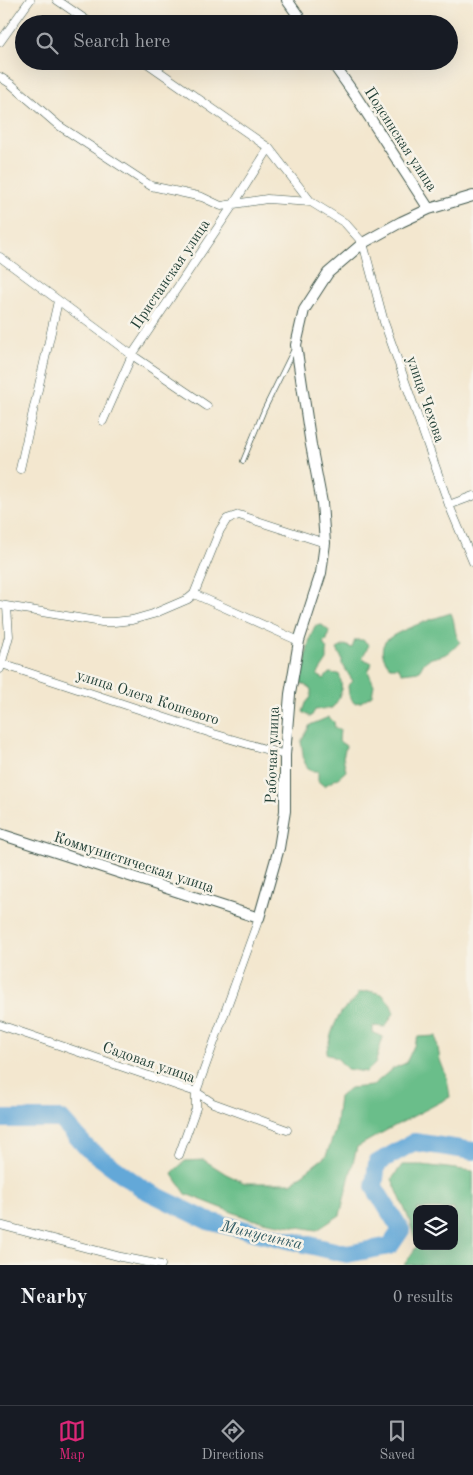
<!DOCTYPE html>
<html lang="en">
<head>
<meta charset="utf-8">
<style>
  :root { --surface:#171b24; --page:#242831; --text:#f1f3f6; --muted:#9ea1a6; --line:#363941; --accent:#db2777 }
  body { margin:0; font-family:"Old Standard TT",serif; background:var(--page); color:var(--text) }
  .controls { position:absolute; right:15px; bottom:15px; display:grid; overflow:hidden; border-radius:10px; box-shadow:0 5px 20px #0002 }
  .controls button { width:45px; height:45px; display:grid; place-items:center; padding:0; border:0; border-bottom:1px solid var(--line); background:var(--surface); color:var(--text); font:25px sans-serif }
  .list { margin:0; padding:0; list-style:none }
  h2 { display:flex; justify-content:space-between; align-items:center; height:65px; margin:0; padding:0 20px; font-size:21px }
  h2 small { font-size:16px; font-weight:400; color:var(--muted) }
  .icon { flex:none; width:28px; height:28px; fill:none; stroke:currentColor; stroke-width:2; stroke-linecap:round; stroke-linejoin:round }
  .map { position:relative; flex:none; width:473px; height:1265px; overflow:hidden }
  .search { position:absolute; background:var(--surface); box-shadow:0 5px 20px #0002; left:15px; right:15px; top:15px; height:55px; display:flex; align-items:center; gap:12px; box-sizing:border-box; padding:0 18px; border-radius:28px; color:var(--muted); font-size:19px }
  .sheet { height:140px; background:var(--surface) }
  nav { display:flex; justify-content:space-around; align-items:center; box-sizing:border-box; height:70px; border-top:1px solid var(--line); background:var(--surface); font-size:14px; color:var(--muted) }
  nav a { display:grid; justify-items:center; gap:2px }
  nav .on { color:var(--accent) }
  .map>svg:first-child { display:block }
  .forest { fill:#6bbe8a; stroke:#457e5f }
  .lines { fill:none; stroke-linecap:round; stroke-linejoin:round }
  .river { stroke:#63a8d8; stroke-width:18 }
  .service-casing { stroke:#3f564b; stroke-width:5.5 }
  .minor-casing { stroke:#3f564b; stroke-width:9 }
  .tertiary-casing { stroke:#3f564b; stroke-width:12 }
  .service { stroke:#fff; stroke-width:4 }
  .minor { stroke:#fff; stroke-width:8 }
  .tertiary { stroke:#fff; stroke-width:10 }
  .labels { text-anchor:middle; stroke-width:5; stroke-linejoin:round; paint-order:stroke }
  .street-label { font-size:15px; fill:#1f3d34; stroke:#f7f3e8 }
  .water-label { font-size:16px; font-style:italic; fill:#335d65; stroke:#f7f3e8 }
</style>
</head>
<body>
<div class="map">
<svg width="473" height="1265" viewBox="0 0 473 1265">
  <rect width="100%" height="100%" fill="#f7f3e8"/>
  <filter id="ink" filterUnits="userSpaceOnUse"><feTurbulence type="fractalNoise" baseFrequency=".02" numOctaves="2"/><feDisplacementMap in="SourceGraphic" scale="10" xChannelSelector="R" yChannelSelector="G"/><feConvolveMatrix kernelMatrix="1 2 1 2 8 2 1 2 1" color-interpolation-filters="sRGB"/></filter>
  <filter id="wash" filterUnits="userSpaceOnUse"><feTurbulence type="fractalNoise" baseFrequency=".0096" numOctaves="4" result="noise"/><feDisplacementMap in="SourceGraphic" scale="20" xChannelSelector="R" yChannelSelector="G"/><feGaussianBlur stdDeviation="1.12" result="paint"/><feColorMatrix in="noise" values="0 0 0 0 0 0 0 0 0 0 0 0 0 0 0 0 0 1.4 0 .05"/><feComposite in="paint" operator="in"/></filter>
  <g filter="url(#wash)">
    <rect width="100%" height="100%" fill="#f3e7cf"/>
    <path class="forest" d="M451 613C456 624 453 632 460 642 456 646 452 651 448 653 434 660 427 654 419 671L402 673 398 667H390C384 659 379 651 385 642 392 632 438 617 451 613Z
      M322 625 329 631 327 640 323 643 327 650V660L317 675 324 679 329 673 339 674C344 688 341 698 332 708L315 710 311 717 303 712 306 703 311 697V689L301 683C300 675 303 671 305 664 307 651 309 638 315 626Z
      M355 640H363L369 645 362 658 372 663 368 671 374 685 372 695 361 702 354 703 349 695 348 686 353 681C348 675 347 670 342 664V659L337 649 345 645 352 648Z
      M329 717 334 722 335 728 340 729 339 741 346 746 343 757 346 771 338 778 324 786 318 781V771H311C301 762 304 754 301 742L310 725Z
      M369 991 382 994 390 1003 394 1013 385 1027 373 1026V1033L383 1037 375 1064 366 1072 347 1069 338 1059 326 1053C330 1039 334 1019 345 1008 351 1002 355 1001 359 993Z
      M436 1036 440 1060 447 1078 450 1097 387 1130 357 1147 340 1215 317 1230 250 1219 186 1194 172 1173 185 1161 204 1160 226 1174 245 1183H291L326 1156 335 1131 339 1097 350 1088 372 1086 392 1069 406 1063 418 1037Z
      M402 1165H422L473 1171V1265H404L417 1246H454V1209H417V1245L409 1219 392 1179Z"/>
    <g class="lines">
      <path class="river" d="M0 1119H61L87 1148 143 1189 208 1221 347 1254 390 1246 401 1230 374 1187 377 1163 414 1142 473 1151"/>
    </g>
  </g>
  <g filter="url(#ink)">
    <g class="lines">
      <g class="service-casing">
        <path id="service" d="M243 461 264 410 294 349"/>
      </g>
      <g class="minor-casing">
        <path id="minor" d="M57 0 92 24
          M0 42 30 0
          M144 61 269 148 311 202 345 223 363 243 384 322 449 505 473 562
          M0 77 11 84 58 125 151 186 202 197 221 206 267 199 311 202
          M0 257 132 355 207 406
          M103 421 132 355 233 205 269 148
          M20 469 58 301
          M449 505 473 496
          M194 594 299 641
          M0 605 102 622H114L132 620 153 614 188 599 194 594 220 530 227 519 239 515 325 543
          M2 664 214 734 285 755
          M0 669 9 636 7 607
          M0 1025 196 1092 213 1103 287 1130
          M179 1155 196 1108V1092L259 918
          M0 1225 121 1257 161 1265"/>
      </g>
      <g class="tertiary-casing">
        <path id="tertiary" d="M287 0 304 24
          M331 61 355 95 429 209
          M0 834 259 918 279 848 285 811V755L290 694 299 641 321 573 325 543 322 503 311 445 296 345 304 310 328 273 363 243 401 222 429 209 473 196"/>
      </g>
      <use href="#service" class="service"/>
      <use href="#minor" class="minor"/>
      <use href="#tertiary" class="tertiary"/>
    </g>
  </g>
  <g class="labels">
    <g class="street-label">
      <text transform="translate(401 139) rotate(57)" y="5">Подсинская улица</text>
      <text transform="translate(170 274) rotate(-56)" y="5">Пристанская улица</text>
      <text transform="translate(426 399) rotate(71)" y="5">улица Чехова</text>
      <text transform="translate(148 697) rotate(18)" y="5">улица Олега Кошевого</text>
      <text transform="translate(272 755) rotate(-88)" y="5">Рабочая улица</text>
      <text transform="translate(134 862) rotate(18)" y="5">Коммунистическая улица</text>
      <text transform="translate(149 1062) rotate(19)" y="5">Садовая улица</text>
    </g>
    <g class="water-label">
      <text transform="translate(262 1234) rotate(13)" y="6">Минусинка</text>
    </g>
  </g>
</svg>
<div class="controls">
<button><svg class="icon" aria-label="layers" viewBox="0 0 24 24"><path d="M12 4l9 5-9 5-9-5zM3 14l9 5 9-5"/></svg></button>
</div>
<div class="search"><svg class="icon" aria-label="search" viewBox="0 0 24 24"><circle cx="10" cy="10" r="6"/><path d="M15 15l6 6"/></svg>Search here</div>
</div>
<section class="sheet">
<h2>Nearby<small>0 results</small></h2>
<ul class="list">
</ul>
</section>
<nav>
<a class="on"><svg class="icon" aria-label="map" viewBox="0 0 24 24"><path d="M3 6l6-2 6 2 6-2v14l-6 2-6-2-6 2zM9 4v14M15 6v14"/></svg>Map</a>
<a><svg class="icon" aria-label="directions" viewBox="0 0 24 24"><path d="M12 3l9 9-9 9-9-9zM9 14v-3h6M13 9l2 2-2 2"/></svg>Directions</a>
<a><svg class="icon" aria-label="saved" viewBox="0 0 24 24"><path d="M7 4h10v16l-5-4-5 4z"/></svg>Saved</a>
</nav>
</body>
</html>
